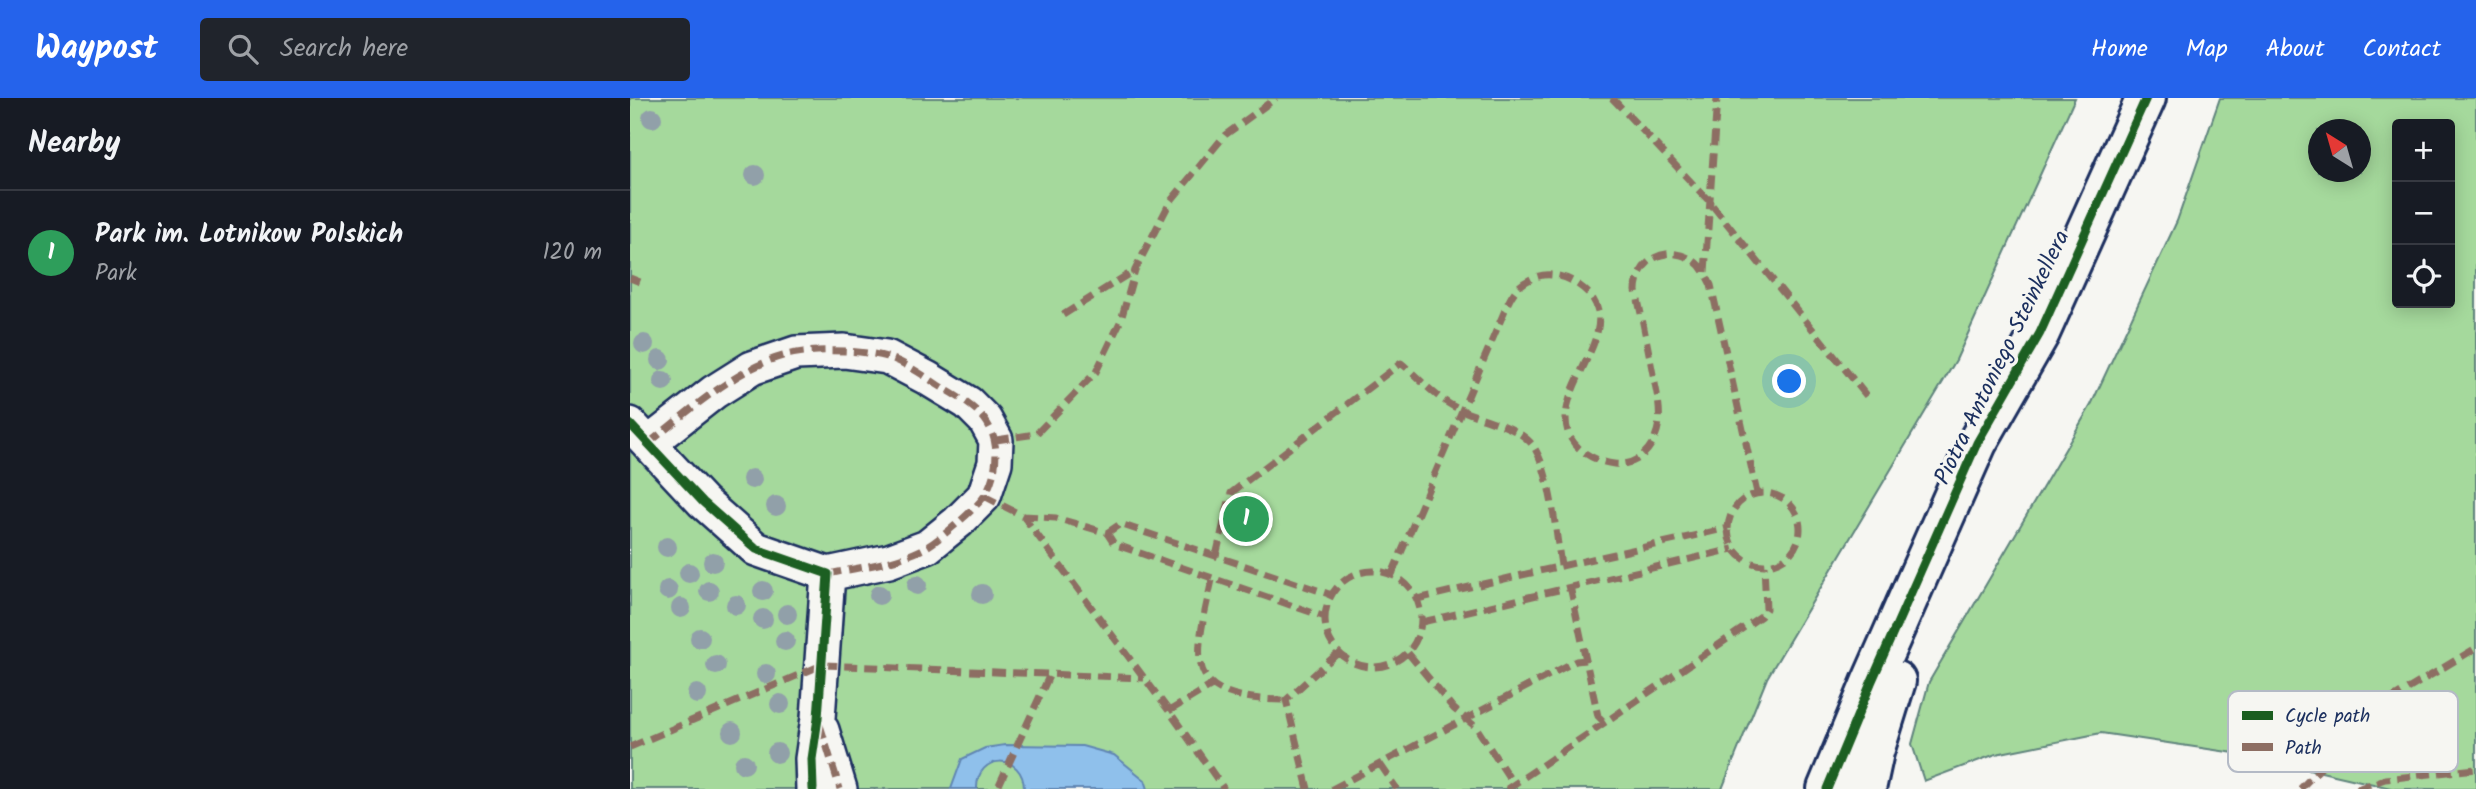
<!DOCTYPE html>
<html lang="en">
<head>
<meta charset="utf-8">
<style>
  :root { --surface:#171b24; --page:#20242c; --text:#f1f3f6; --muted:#9ea1a6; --line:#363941; --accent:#2563eb }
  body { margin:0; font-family:Kalam,sans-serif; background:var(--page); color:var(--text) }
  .controls { position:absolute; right:21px; top:21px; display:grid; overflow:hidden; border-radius:7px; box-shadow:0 4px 18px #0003 }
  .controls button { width:63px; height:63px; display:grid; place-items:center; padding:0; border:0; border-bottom:2px solid var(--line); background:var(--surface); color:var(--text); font:35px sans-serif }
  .compass { position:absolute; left:1678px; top:21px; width:63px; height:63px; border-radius:50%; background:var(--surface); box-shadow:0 4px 18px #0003; rotate:323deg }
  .you { position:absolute; left:1160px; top:284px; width:24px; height:24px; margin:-18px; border:5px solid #fff; border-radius:50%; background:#1a73e8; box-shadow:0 0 0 10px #1a73e833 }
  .badge { display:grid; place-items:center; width:46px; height:46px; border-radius:50%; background:var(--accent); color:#fff; font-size:23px; font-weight:700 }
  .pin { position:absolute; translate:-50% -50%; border:4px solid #fff; box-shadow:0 2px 7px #0006 }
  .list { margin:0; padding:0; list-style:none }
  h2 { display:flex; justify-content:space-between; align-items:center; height:91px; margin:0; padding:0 28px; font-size:30px }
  h2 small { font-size:23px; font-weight:400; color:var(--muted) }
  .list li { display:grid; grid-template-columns:46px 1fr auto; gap:21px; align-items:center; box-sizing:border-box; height:126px; padding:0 28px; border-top:2px solid var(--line) }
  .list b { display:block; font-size:26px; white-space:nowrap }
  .list p { margin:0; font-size:23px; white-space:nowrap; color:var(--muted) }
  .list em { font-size:23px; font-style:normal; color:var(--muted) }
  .icon { flex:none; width:38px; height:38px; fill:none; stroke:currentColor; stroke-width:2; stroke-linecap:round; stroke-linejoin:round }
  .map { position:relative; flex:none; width:1846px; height:691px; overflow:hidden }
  header { display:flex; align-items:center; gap:42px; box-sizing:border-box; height:98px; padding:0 35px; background:var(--accent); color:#fff }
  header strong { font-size:33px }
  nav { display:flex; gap:38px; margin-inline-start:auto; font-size:24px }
  .search { width:490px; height:63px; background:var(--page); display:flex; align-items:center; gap:18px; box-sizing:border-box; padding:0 24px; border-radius:7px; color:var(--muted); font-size:26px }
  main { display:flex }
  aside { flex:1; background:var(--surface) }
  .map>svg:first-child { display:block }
  .green { fill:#a5d99c; stroke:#60847d; stroke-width:2; fill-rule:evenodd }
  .water { fill:#8fc0eb; stroke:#6186b3; stroke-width:2 }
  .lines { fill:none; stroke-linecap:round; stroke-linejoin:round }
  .street-casing { stroke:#1b2f5e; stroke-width:38 }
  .secondary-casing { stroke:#1b2f5e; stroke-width:44 }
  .street { stroke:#f6f6f2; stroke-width:33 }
  .secondary { stroke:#f6f6f2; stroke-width:38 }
  .quiet { stroke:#8d6e63; stroke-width:7; stroke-dasharray:14 7; stroke-linecap:butt }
  .cycleway-casing { stroke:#f6f6f2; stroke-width:13 }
  .cycleway { stroke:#1b5e20; stroke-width:9 }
  .tree { fill:#91a0a9 }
  .labels { text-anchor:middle; stroke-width:7; stroke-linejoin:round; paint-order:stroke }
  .street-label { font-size:23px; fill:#1b2f5e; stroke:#f6f6f2 }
  .key { fill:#f6f6f2; stroke:#b4bac6; stroke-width:2 }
  .key-label { font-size:19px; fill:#1b2f5e }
</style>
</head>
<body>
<header>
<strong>Waypost</strong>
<div class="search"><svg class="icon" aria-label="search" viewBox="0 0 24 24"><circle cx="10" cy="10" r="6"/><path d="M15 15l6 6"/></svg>Search here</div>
<nav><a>Home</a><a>Map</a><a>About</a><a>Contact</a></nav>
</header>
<main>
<aside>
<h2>Nearby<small></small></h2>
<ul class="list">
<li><span class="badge" style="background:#2e9e5b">1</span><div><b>Park im. Lotnikow Polskich</b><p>Park</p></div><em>120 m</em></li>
</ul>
</aside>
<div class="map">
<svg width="1846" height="691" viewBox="0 0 1846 691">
  <rect width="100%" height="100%" fill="#f6f6f2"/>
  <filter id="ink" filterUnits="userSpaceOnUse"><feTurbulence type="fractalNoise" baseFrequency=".0143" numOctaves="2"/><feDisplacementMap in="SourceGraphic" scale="14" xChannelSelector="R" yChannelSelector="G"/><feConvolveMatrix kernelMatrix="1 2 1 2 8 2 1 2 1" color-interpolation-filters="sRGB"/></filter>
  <g filter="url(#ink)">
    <path class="green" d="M0 0H1445L1326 262 1137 580 1092 691H0Z
      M1590 0H1846V691H1765L1618 657 1471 635 1366 656 1294 683 1282 646 1299 584 1461 307 1547 123ZM1820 26V205H1767V26ZM1688 32H1730V74H1688Z"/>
    <path class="water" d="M375 647 452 648 484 657 515 682 518 691H394C394 654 346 655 347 691H321L332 661 355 650Z"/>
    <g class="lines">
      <g class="street-casing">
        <path id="street" d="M0 326 73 404 126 451 198 476 259 463 297 449 328 424 354 398 365 365 366 342 355 322 338 305 297 280 257 259 214 253 166 255 122 270 84 294 19 345
          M192 632 210 691
          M183 691 182 661 188 620 198 476"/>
      </g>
      <g class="secondary-casing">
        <path id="secondary" d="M1197 691 1241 585 1347 345 1410 235 1516 0
          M1236 691 1244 654 1266 583"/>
      </g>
      <use href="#street" class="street"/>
      <use href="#secondary" class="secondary"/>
      <path class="quiet" d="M982 0 1078 102 1239 301
        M1075 174 1087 0
        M0 180 10 184
        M433 217 505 172
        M366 342 406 336 466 274 491 222 505 172 540 104 595 37 646 0
        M19 345C60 312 114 263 167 255 191 251 233 252 257 259 274 264 293 277 308 287 324 297 343 306 355 322 371 343 368 374 355 397 348 409 308 443 295 450 266 465 231 469 198 476L193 474
        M1098 431a36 36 0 1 1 72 0a36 36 0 1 1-72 0Z
        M354 398 393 418 539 613 594 691
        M393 418 426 420 477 435 484 446 695 519
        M477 435 490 426 702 497
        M586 458 601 395 771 265C787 278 803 297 821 307 843 320 881 325 899 343 920 363 926 437 931 467
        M695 521a48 48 0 1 1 96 0a48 48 0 1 1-96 0Z
        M762 476 878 205C884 192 890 186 903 180 916 174 932 177 944 184 1012 224 916 289 940 339 948 354 967 364 984 366 1009 369 1026 348 1029 324 1031 307 1025 288 1022 271 1017 245 1012 219 1006 193 1006 164 1034 146 1061 161 1071 166 1076 177 1081 187L1127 395
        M582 482C563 566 552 601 656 602
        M940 488 968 618 974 624
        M787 501 1098 430
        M792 524 1103 451
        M778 555 824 611 846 629 884 687
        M539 613 582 587
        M190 627 210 691
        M0 649 192 567 514 580
        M750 666 767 691
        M369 687 420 576
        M678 691 656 602 708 555
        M702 691 946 563 955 562
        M877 691 1131 518 1136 511 1134 467
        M1670 691 1753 606 1846 550
        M1727 691 1755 681 1846 671"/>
      <g class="cycleway-casing">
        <path id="cycleway" d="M0 326 73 404 126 451 198 476 188 620 182 661 183 691
          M1197 691 1241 585 1347 345 1410 235 1516 0"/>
      </g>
      <use href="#cycleway" class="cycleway"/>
    </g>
    <g class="tree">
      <circle cx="22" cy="20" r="10"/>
      <circle cx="125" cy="77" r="10"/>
      <circle cx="14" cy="246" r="10"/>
      <circle cx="30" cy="262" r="10"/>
      <circle cx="33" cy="283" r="10"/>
      <circle cx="122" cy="381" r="10"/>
      <circle cx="146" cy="408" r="10"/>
      <circle cx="37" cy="449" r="10"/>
      <circle cx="83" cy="464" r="10"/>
      <circle cx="59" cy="475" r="10"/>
      <circle cx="287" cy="487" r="10"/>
      <circle cx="38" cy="492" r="10"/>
      <circle cx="79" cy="493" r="10"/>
      <circle cx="133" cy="493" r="10"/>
      <circle cx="352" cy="496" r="10"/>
      <circle cx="249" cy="497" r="10"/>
      <circle cx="106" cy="507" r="10"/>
      <circle cx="51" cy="510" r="10"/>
      <circle cx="157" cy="516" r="10"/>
      <circle cx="133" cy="521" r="10"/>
      <circle cx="70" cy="540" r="10"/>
      <circle cx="155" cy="543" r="10"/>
      <circle cx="86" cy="567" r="10"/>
      <circle cx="136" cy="576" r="10"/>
      <circle cx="67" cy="596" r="10"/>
      <circle cx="150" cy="606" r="10"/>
      <circle cx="102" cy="634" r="10"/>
      <circle cx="147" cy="655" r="10"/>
      <circle cx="114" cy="666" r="10"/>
    </g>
  </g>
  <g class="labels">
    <g class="street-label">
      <text transform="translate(1371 259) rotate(-64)" y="8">Piotra Antoniego Steinkellera</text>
    </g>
  </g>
  <rect x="1598" y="593" width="230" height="81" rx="10" class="key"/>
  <rect x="1612" y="613" width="31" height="9" fill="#1b5e20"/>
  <rect x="1612" y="645" width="31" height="8" fill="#8d6e63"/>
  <g class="key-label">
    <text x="1655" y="624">Cycle path</text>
    <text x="1655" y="656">Path</text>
  </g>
</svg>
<div class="controls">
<button>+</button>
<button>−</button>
<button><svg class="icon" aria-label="locate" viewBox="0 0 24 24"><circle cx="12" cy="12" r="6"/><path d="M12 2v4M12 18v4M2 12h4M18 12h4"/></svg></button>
</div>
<svg class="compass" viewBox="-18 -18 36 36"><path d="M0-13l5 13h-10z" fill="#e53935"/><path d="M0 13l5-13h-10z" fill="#9ea1a6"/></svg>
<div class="you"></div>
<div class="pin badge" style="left:616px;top:421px;background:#2e9e5b">1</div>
</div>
</main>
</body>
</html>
